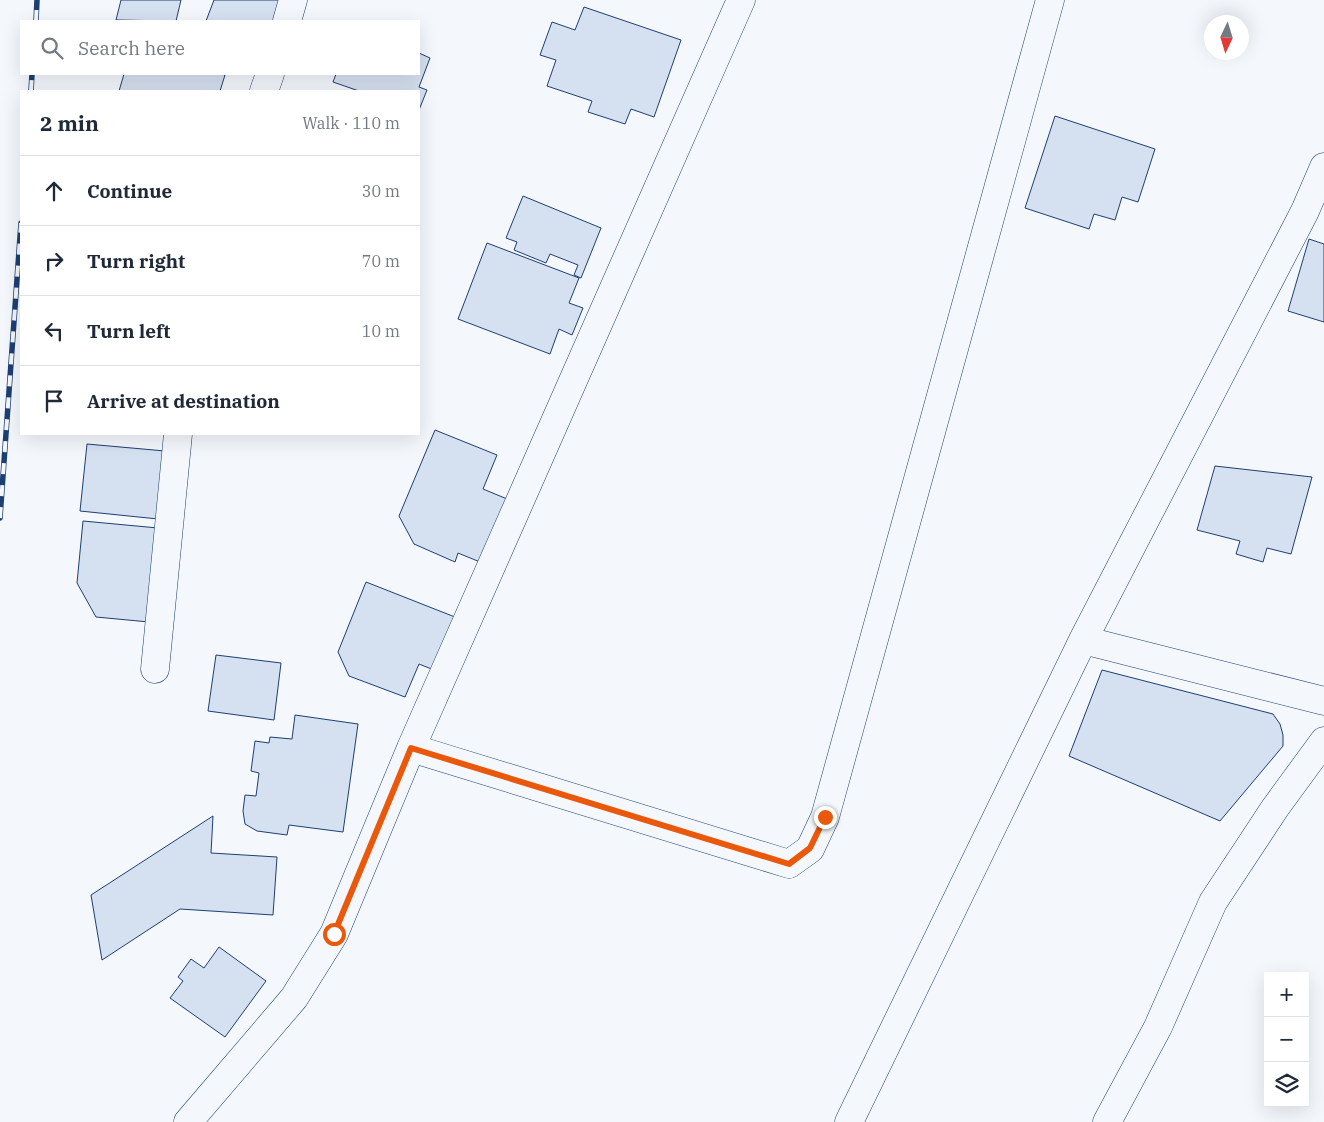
<!DOCTYPE html>
<html lang="en">
<head>
<meta charset="utf-8">
<style>
  :root { --surface:#fff; --page:#f2f2f3; --text:#1f2937; --muted:#747a83; --line:#e0e1e3 }
  body { margin:0; font-family:"IBM Plex Serif",serif; background:var(--page); color:var(--text) }
  .controls { position:absolute; right:15px; bottom:15px; display:grid; overflow:hidden; border-radius:0px; box-shadow:0 5px 20px #0002 }
  .controls button { width:45px; height:45px; display:grid; place-items:center; padding:0; border:0; border-bottom:1px solid var(--line); background:var(--surface); color:var(--text); font:25px sans-serif }
  .compass { position:absolute; left:1204px; top:15px; width:45px; height:45px; border-radius:50%; background:var(--surface); box-shadow:0 5px 20px #0002; rotate:184deg }
  .stop { position:absolute; width:15px; height:15px; margin:-11px; border:4px solid #ea580c; border-radius:50%; background:#fff }
  .stop.end { background:#ea580c; border-color:#fff; box-shadow:0 1px 5px #0008 }
  .list { margin:0; padding:0; list-style:none }
  h2 { display:flex; justify-content:space-between; align-items:center; height:65px; margin:0; padding:0 20px; font-size:21px }
  h2 small { font-size:16px; font-weight:400; color:var(--muted) }
  .list li { display:grid; grid-template-columns:32px 1fr auto; gap:15px; align-items:center; box-sizing:border-box; height:70px; padding:0 20px; border-top:1px solid var(--line) }
  .list b { display:block; font-size:19px; white-space:nowrap }
  .list em { font-size:16px; font-style:normal; color:var(--muted) }
  .icon { flex:none; width:28px; height:28px; fill:none; stroke:currentColor; stroke-width:2; stroke-linecap:round; stroke-linejoin:round }
  .map { position:relative; flex:none; width:1324px; height:1122px; overflow:hidden }
  .search { position:absolute; background:var(--surface); box-shadow:0 5px 20px #0002; left:20px; top:20px; width:400px; height:55px; display:flex; align-items:center; gap:12px; box-sizing:border-box; padding:0 18px; border-radius:0px; color:var(--muted); font-size:19px }
  .panel { position:absolute; background:var(--surface); box-shadow:0 5px 20px #0002; left:20px; top:90px; width:400px; height:345px; border-radius:0px }
  .map>svg:first-child { display:block }
  .building { fill:#d5e0f0; stroke:#1d3f73 }
  .lines { fill:none; stroke-linecap:round; stroke-linejoin:round }
  .street-casing { stroke:#1d3f73; stroke-width:29 }
  .street { stroke:#f4f7fb; stroke-width:28 }
  .rail-casing { stroke:#1d3f73; stroke-width:5.5 }
  .rail { stroke:#f4f7fb; stroke-width:4; stroke-dasharray:11; stroke-linecap:butt }
  .route { stroke:#ea580c; stroke-width:6 }
</style>
</head>
<body>
<div class="map">
<svg width="1324" height="1122" viewBox="0 0 1324 1122">
  <rect width="100%" height="100%" fill="#f4f7fb"/>
  <path class="building" d="M121 0H181L176 21 116 20Z
    M214 0H287L279 21H206Z
    M584 7 681 40 654 117 631 109 625 124 588 112 592 101 547 86 556 60 540 55 552 22 575 30Z
    M419 53 430 58 419 87 427 90 419 110V91H359L333 82 336 74H419Z
    M124 74H221L225 75 220 91H119Z
    M1055 116 1155 149 1138 202 1122 197 1115 220 1094 214 1089 229 1025 208Z
    M523 196 601 228 581 278 574 275 578 265 550 254 546 263 514 250 517 242 506 238Z
    M1309 239 1324 244V322L1288 311Z
    M487 243 579 278 569 303 583 308 572 335 559 329 550 354 458 319Z
    M435 430 497 455 483 489 512 501 485 564 458 553 455 562 414 544 399 516Z
    M87 444 165 451 158 519 80 511Z
    M1215 466 1312 477 1291 554 1267 548 1263 562 1236 554 1240 541 1197 530Z
    M83 521 158 528 149 622 96 617 77 583Z
    M366 582 460 619 439 672 419 664 405 697 349 676 338 652Z
    M216 655 281 663 274 720 208 711Z
    M1102 670 1273 714 1280 724 1283 735V746L1220 821 1069 756Z
    M295 715 358 724 343 832 289 825 287 835 257 831 245 824 243 811 245 795 256 796 259 773 251 771 255 741 269 743 270 737 292 739Z
    M213 816 211 853 277 857 273 915 180 909 102 960 91 895Z
    M219 947 266 981 225 1037 170 998 183 981 178 977 191 959 204 968Z"/>
  <g class="lines">
    <g class="street-casing">
      <path id="street" d="M287 21 293 0
        M264 91 270 74
        M1083 640 1324 701
        M155 669 178 434
        M411 748 789 864 810 849 825 817 1050 0
        M188 1122 294 998 334 934 411 748 741 0
        M849 1122 1083 640 1305 211 1324 167
        M1107 1122 1158 1027 1213 902 1275 808 1324 741"/>
    </g>
    <use href="#street" class="street"/>
    <g class="rail-casing">
      <path id="rail" d="M36 21 37 0
        M31 91 32 74
        M0 518 21 223"/>
    </g>
    <use href="#rail" class="rail"/>
  </g>
  <g class="lines">
    <path class="route" d="M334 934 411 748 789 864 810 848 825 817"/>
  </g>
</svg>
<div class="controls">
<button>+</button>
<button>−</button>
<button><svg class="icon" aria-label="layers" viewBox="0 0 24 24"><path d="M12 4l9 5-9 5-9-5zM3 14l9 5 9-5"/></svg></button>
</div>
<svg class="compass" viewBox="-18 -18 36 36"><path d="M0-13l5 13h-10z" fill="#e53935"/><path d="M0 13l5-13h-10z" fill="#747a83"/></svg>
<div class="stop" style="left:334px;top:934px"></div>
<div class="stop end" style="left:825px;top:817px"></div>
<div class="search"><svg class="icon" aria-label="search" viewBox="0 0 24 24"><circle cx="10" cy="10" r="6"/><path d="M15 15l6 6"/></svg>Search here</div>
<section class="panel">
<h2>2 min<small>Walk · 110 m</small></h2>
<ul class="list">
<li><svg class="icon" aria-label="ahead" viewBox="0 0 24 24"><path d="M12 20V5M6 11l6-6 6 6"/></svg><div><b>Continue</b></div><em>30 m</em></li>
<li><svg class="icon" aria-label="right" viewBox="0 0 24 24"><path d="M7 20v-9h11M14 6l5 5-5 5"/></svg><div><b>Turn right</b></div><em>70 m</em></li>
<li><svg class="icon" aria-label="left" viewBox="0 0 24 24"><path d="M17 20v-9H6M10 6l-5 5 5 5"/></svg><div><b>Turn left</b></div><em>10 m</em></li>
<li><svg class="icon" aria-label="arrive" viewBox="0 0 24 24"><path d="M6 21V4h12l-3 4 3 4H6"/></svg><div><b>Arrive at destination</b></div></li>
</ul>
</section>
</div>
</body>
</html>
